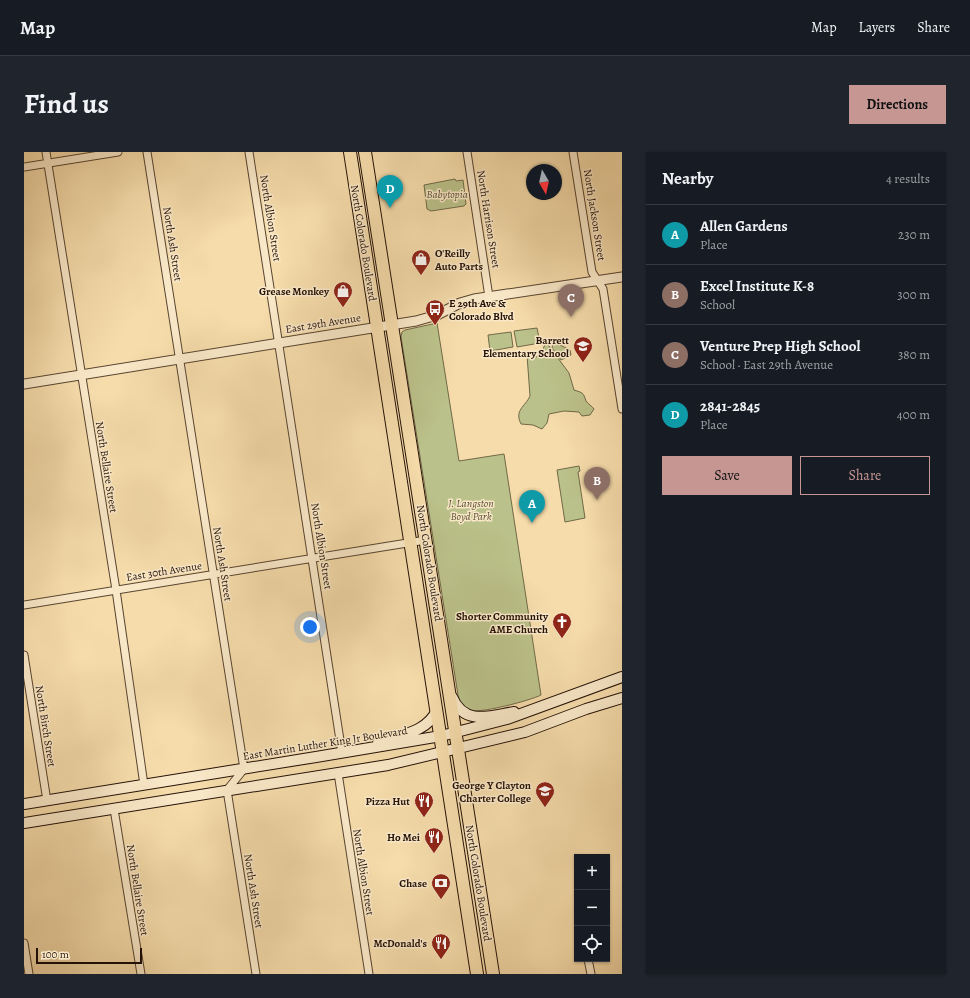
<!DOCTYPE html>
<html lang="en">
<head>
<meta charset="utf-8">
<style>
  :root { --surface:#171b24; --page:#20242c; --text:#f1f3f6; --muted:#9ea1a6; --line:#363941; --accent:#c59692 }
  body { margin:0; font-family:Alegreya,serif; background:var(--page); color:var(--text) }
  .controls { position:absolute; right:12px; bottom:12px; display:grid; overflow:hidden; border-radius:0px; box-shadow:0 1px 3px #0004 }
  .controls button { width:36px; height:36px; display:grid; place-items:center; padding:0; border:0; border-bottom:1px solid var(--line); background:var(--surface); color:var(--text); font:20px sans-serif }
  .compass { position:absolute; left:502px; top:12px; width:36px; height:36px; border-radius:50%; background:var(--surface); box-shadow:0 1px 3px #0004; rotate:171deg }
  .scale { position:absolute; left:12px; bottom:10px; width:106px; box-sizing:border-box; padding-left:4px; border:2px solid #241107; border-top:0; font-size:11px; line-height:14px; white-space:nowrap; color:#241107; -webkit-text-stroke:3px #f9e8c8; paint-order:stroke }
  .you { position:absolute; left:286px; top:475px; width:14px; height:14px; margin:-10px; border:3px solid #fff; border-radius:50%; background:#1a73e8; box-shadow:0 0 0 6px #1a73e833 }
  .badge { display:grid; place-items:center; width:26px; height:26px; border-radius:50%; background:var(--accent); color:#fff; font-size:13px; font-weight:700 }
  .pin { position:absolute; translate:-50% -33px; filter:drop-shadow(0 1px 2px #0008) }
  .pin::after { content:''; position:absolute; top:21px; width:14px; height:12px; background:inherit; clip-path:polygon(0 0,100% 0,50% 100%) }
  .list { margin:0; padding:0; list-style:none }
  h2 { display:flex; justify-content:space-between; align-items:center; height:52px; margin:0; padding:0 16px; font-size:17px }
  h2 small { font-size:13px; font-weight:400; color:var(--muted) }
  .list li { display:grid; grid-template-columns:26px 1fr auto; gap:12px; align-items:center; box-sizing:border-box; height:60px; padding:0 16px; border-top:1px solid var(--line) }
  .list b { display:block; font-size:15px; white-space:nowrap }
  .list p { margin:0; font-size:13px; white-space:nowrap; color:var(--muted) }
  .list em { font-size:13px; font-style:normal; color:var(--muted) }
  .actions { display:flex; gap:8px; padding:12px 16px }
  .actions a { flex:1; padding:9px 0; border:1px solid var(--accent); border-radius:0px; text-align:center; font-size:14px; color:var(--accent) }
  .actions .main { background:var(--accent); color:#111 }
  .icon { flex:none; width:22px; height:22px; fill:none; stroke:currentColor; stroke-width:2; stroke-linecap:round; stroke-linejoin:round }
  .map { position:relative; flex:none; width:598px; height:822px; overflow:hidden; border-radius:0px }
  header { display:flex; align-items:center; gap:24px; box-sizing:border-box; height:56px; padding:0 20px; background:var(--surface); border-bottom:1px solid var(--line) }
  header strong { font-size:19px }
  nav { display:flex; gap:22px; margin-inline-start:auto; font-size:14px }
  .intro { display:flex; align-items:center; justify-content:space-between; box-sizing:border-box; height:96px; padding:0 24px }
  h1 { margin:0; font-size:28px }
  .button { padding:10px 18px; border-radius:0px; background:var(--accent); color:#111; font-size:14px; font-weight:700 }
  main { display:flex; gap:24px; padding:0 24px }
  aside { flex:1; background:var(--surface); border-radius:0px; box-shadow:0 1px 3px #0004 }
  .map>svg:first-child { display:block }
  .green { fill:#bbc18a; stroke:#706948 }
  .lines { fill:none; stroke-linecap:round; stroke-linejoin:round }
  .minor-casing { stroke:#584430; stroke-width:9 }
  .tertiary-casing { stroke:#584430; stroke-width:11 }
  .secondary-casing { stroke:#241107; stroke-width:12 }
  .primary-casing { stroke:#241107; stroke-width:14 }
  .minor { stroke:#f9e8c8; stroke-width:7 }
  .tertiary { stroke:#f9e8c8; stroke-width:9 }
  .secondary { stroke:#f9e8c8; stroke-width:10 }
  .primary { stroke:#f6dcab; stroke-width:12 }
  .labels { text-anchor:middle; stroke-width:3; stroke-linejoin:round; paint-order:stroke }
  .park-label { font-size:11px; font-style:italic; fill:#594f35; stroke:#f9e8c8 }
  .street-label { font-size:11px; fill:#241107; stroke:#f9e8c8 }
  .poi-label { font-size:11px; font-weight:bold; fill:#241107; stroke:#f9e8c8; text-anchor:end }
</style>
</head>
<body>
<header>
<strong>Map</strong>
<nav><a>Map</a><a>Layers</a><a>Share</a></nav>
</header>
<div class="intro"><h1>Find us</h1><a class="button">Directions</a></div>
<main>
<div class="map">
<svg width="598" height="822" viewBox="0 0 598 822">
  <rect width="100%" height="100%" fill="#f6dcab"/>
  <filter id="stains"><feTurbulence type="fractalNoise" baseFrequency=".005" numOctaves="4"/><feColorMatrix values="0 0 0 0 .2 0 0 0 0 .09 0 0 0 0 .02 0 0 0 .5 -.17"/></filter>
  <radialGradient id="worn" r=".72"><stop offset=".6" stop-color="#630" stop-opacity="0"/><stop offset="1" stop-color="#630" stop-opacity=".3"/></radialGradient>
  <path class="green" d="M431 27 432 29 439 28 442 52 440 54 407 59 403 57 400 33Z
    M413 171 435 309 480 302 517 543C508 548 452 563 444 558 439 555 435 549 434 543L377 185 378 180 381 178Z
    M513 176 516 191 493 195 490 179Z
    M487 180 489 195 466 199 464 183Z
    M534 188 536 193 546 198 547 203 537 208 528 196 529 191Z
    M522 190 545 221 550 238C559 241 559 240 562 249 564 252 568 254 570 257L566 263 558 264 555 260 540 259 525 262 523 271 518 277 509 273 497 272C490 258 501 255 506 244L503 203 513 205 519 197Z
    M555 314 556 319 554 320 561 366 541 370 533 318Z"/>
  <g class="lines">
    <g class="minor-casing">
      <path id="minor" d="M22 0 92 438 120 633
        M123 0 220 617 203 638 232 822
        M225 0 318 601
        M443 0 465 145
        M549 0 568 120 579 137 598 257
        M0 15 94 0
        M0 453 402 388
        M0 503 23 649
        M314 621 345 822
        M90 657 117 822
        M0 791 5 822
        M564 807 567 822"/>
    </g>
    <g class="tertiary-casing">
      <path id="tertiary" d="M0 232 392 169 413 163 436 151 450 147 598 125"/>
    </g>
    <g class="secondary-casing">
      <path id="secondary" d="M428 545C440 574 466 564 490 560
        M354 591C375 583 403 581 413 558
        M0 652 292 605 417 584 483 567 598 525
        M0 671 364 613 501 580 562 557 598 546"/>
    </g>
    <g class="primary-casing">
      <path id="primary" d="M326 0 453 822
        M341 0 469 822"/>
    </g>
    <use href="#minor" class="minor"/>
    <use href="#tertiary" class="tertiary"/>
    <use href="#secondary" class="secondary"/>
    <use href="#primary" class="primary"/>
  </g>
  <defs>
    <g id="shop-pin" transform="scale(1)"><path d="M0 17L-7.5 6A9.5 9.5 0 1 1 7.5 6Z" fill="#8f2418" stroke="#f9e8c8"/><path d="M-5-2.5h2.3a2.7 3.5 0 0 1 5.4 0H5L5.5 6h-11ZM-1.5-2.5h3a1.5 2.3 0 0 0-3 0Z" fill="#fff"/></g>
    <g id="bus-pin" transform="scale(1)"><path d="M0 17L-7.5 6A9.5 9.5 0 1 1 7.5 6Z" fill="#8f2418" stroke="#f9e8c8"/><path d="M-5-6H5V4H4V6H2V4H-2V6H-4V4H-5ZM-3.5-4V0h7V-4ZM-3.5 1.2v1.5H-2V1.2ZM2 1.2v1.5H3.5V1.2Z" fill="#fff"/></g>
    <g id="school-pin" transform="scale(1)"><path d="M0 17L-7.5 6A9.5 9.5 0 1 1 7.5 6Z" fill="#8f2418" stroke="#f9e8c8"/><path d="M0-5L7-2L0 1L-7-2ZM-4 1L0 2.5L4 1V4Q0 6-4 4Z" fill="#fff"/></g>
    <g id="church-pin" transform="scale(1)"><path d="M0 17L-7.5 6A9.5 9.5 0 1 1 7.5 6Z" fill="#8f2418" stroke="#f9e8c8"/><path d="M-1.2-6h2.4v3.5h3.3v2.4h-3.3V6h-2.4V-.1h-3.3v-2.4h3.3Z" fill="#fff"/></g>
    <g id="university-pin" transform="scale(1)"><path d="M0 17L-7.5 6A9.5 9.5 0 1 1 7.5 6Z" fill="#8f2418" stroke="#f9e8c8"/><path d="M0-5L7-2L0 1L-7-2ZM-4 1L0 2.5L4 1V4Q0 6-4 4Z" fill="#fff"/></g>
    <g id="restaurant-pin" transform="scale(1)"><path d="M0 17L-7.5 6A9.5 9.5 0 1 1 7.5 6Z" fill="#8f2418" stroke="#f9e8c8"/><path d="M-5-6h1v4h1v-4h1v4h1v-4h1v5L-1.5 .5V6h-2V.5L-5-1ZM5-6V6H3V1.5H1.5Q1.5-4 5-6Z" fill="#fff"/></g>
    <g id="bank-pin" transform="scale(1)"><path d="M0 17L-7.5 6A9.5 9.5 0 1 1 7.5 6Z" fill="#8f2418" stroke="#f9e8c8"/><path d="M-6-4H6V4H-6ZM0-2.3a2.3 2.3 0 1 0 0 4.6a2.3 2.3 0 1 0 0-4.6Z" fill="#fff"/></g>
  </defs>
  <g fill-rule="evenodd">
    <use href="#shop-pin" x="397" y="107"/>
    <use href="#shop-pin" x="319" y="139"/>
    <use href="#bus-pin" x="411" y="157"/>
    <use href="#school-pin" x="559" y="194"/>
    <use href="#church-pin" x="538" y="470"/>
    <use href="#university-pin" x="521" y="639"/>
    <use href="#restaurant-pin" x="400" y="649"/>
    <use href="#restaurant-pin" x="410" y="685"/>
    <use href="#bank-pin" x="417" y="731"/>
    <use href="#restaurant-pin" x="417" y="791"/>
  </g>
  <g class="labels">
    <g class="park-label">
      <text x="423" y="46">Babytopia</text>
      <text x="447" y="355">J. Langston<tspan x="447" dy="13">Boyd Park</tspan></text>
    </g>
    <g class="street-label">
      <text transform="translate(571 63) rotate(81)" y="4">North Jackson Street</text>
      <text transform="translate(247 66) rotate(81)" y="4">North Albion Street</text>
      <text transform="translate(465 67) rotate(81)" y="4">North Harrison Street</text>
      <text transform="translate(340 91) rotate(81)" y="4">North Colorado Boulevard</text>
      <text transform="translate(149 92) rotate(81)" y="4">North Ash Street</text>
      <text transform="translate(299 171) rotate(-9)" y="4">East 29th Avenue</text>
      <text transform="translate(83 315) rotate(81)" y="4">North Bellaire Street</text>
      <text transform="translate(298 394) rotate(81)" y="4">North Albion Street</text>
      <text transform="translate(406 411) rotate(81)" y="4">North Colorado Boulevard</text>
      <text transform="translate(199 412) rotate(81)" y="4">North Ash Street</text>
      <text transform="translate(140 419) rotate(-9)" y="4">East 30th Avenue</text>
      <text transform="translate(22 574) rotate(81)" y="4">North Birch Street</text>
      <text transform="translate(301 591) rotate(-9)" y="4">East Martin Luther King Jr Boulevard</text>
      <text transform="translate(340 720) rotate(81)" y="4">North Albion Street</text>
      <text transform="translate(455 731) rotate(81)" y="4">North Colorado Boulevard</text>
      <text transform="translate(114 738) rotate(81)" y="4">North Bellaire Street</text>
      <text transform="translate(230 739) rotate(81)" y="4">North Ash Street</text>
    </g>
    <g class="poi-label">
      <text x="411" y="105" text-anchor="start">O'Reilly<tspan x="411" dy="13">Auto Parts</tspan></text>
      <text x="305" y="143">Grease Monkey</text>
      <text x="425" y="155" text-anchor="start">E 29th Ave &amp;<tspan x="425" dy="13">Colorado Blvd</tspan></text>
      <text x="545" y="192">Barrett<tspan x="545" dy="13">Elementary School</tspan></text>
      <text x="524" y="468">Shorter Community<tspan x="524" dy="13">AME Church</tspan></text>
      <text x="507" y="637">George Y Clayton<tspan x="507" dy="13">Charter College</tspan></text>
      <text x="386" y="653">Pizza Hut</text>
      <text x="396" y="689">Ho Mei</text>
      <text x="403" y="735">Chase</text>
      <text x="403" y="795">McDonald's</text>
    </g>
  </g>
  <rect width="100%" height="100%" filter="url(#stains)"/>
  <rect width="100%" height="100%" fill="url(#worn)"/>
</svg>
<div class="controls">
<button>+</button>
<button>−</button>
<button><svg class="icon" aria-label="locate" viewBox="0 0 24 24"><circle cx="12" cy="12" r="6"/><path d="M12 2v4M12 18v4M2 12h4M18 12h4"/></svg></button>
</div>
<svg class="compass" viewBox="-18 -18 36 36"><path d="M0-13l5 13h-10z" fill="#e53935"/><path d="M0 13l5-13h-10z" fill="#9ea1a6"/></svg>
<div class="scale">100 m</div>
<div class="you"></div>
<div class="pin badge" style="left:508px;top:371px;background:#0f9aa8">A</div>
<div class="pin badge" style="left:573px;top:348px;background:#8d6e63">B</div>
<div class="pin badge" style="left:547px;top:165px;background:#8d6e63">C</div>
<div class="pin badge" style="left:366px;top:56px;background:#0f9aa8">D</div>
</div>
<aside>
<h2>Nearby<small>4 results</small></h2>
<ul class="list">
<li><span class="badge" style="background:#0f9aa8">A</span><div><b>Allen Gardens</b><p>Place</p></div><em>230 m</em></li>
<li><span class="badge" style="background:#8d6e63">B</span><div><b>Excel Institute K-8</b><p>School</p></div><em>300 m</em></li>
<li><span class="badge" style="background:#8d6e63">C</span><div><b>Venture Prep High School</b><p>School · East 29th Avenue</p></div><em>380 m</em></li>
<li><span class="badge" style="background:#0f9aa8">D</span><div><b>2841-2845</b><p>Place</p></div><em>400 m</em></li>
</ul>
<div class="actions"><a class="main">Save</a><a>Share</a></div>
</aside>
</main>
</body>
</html>
